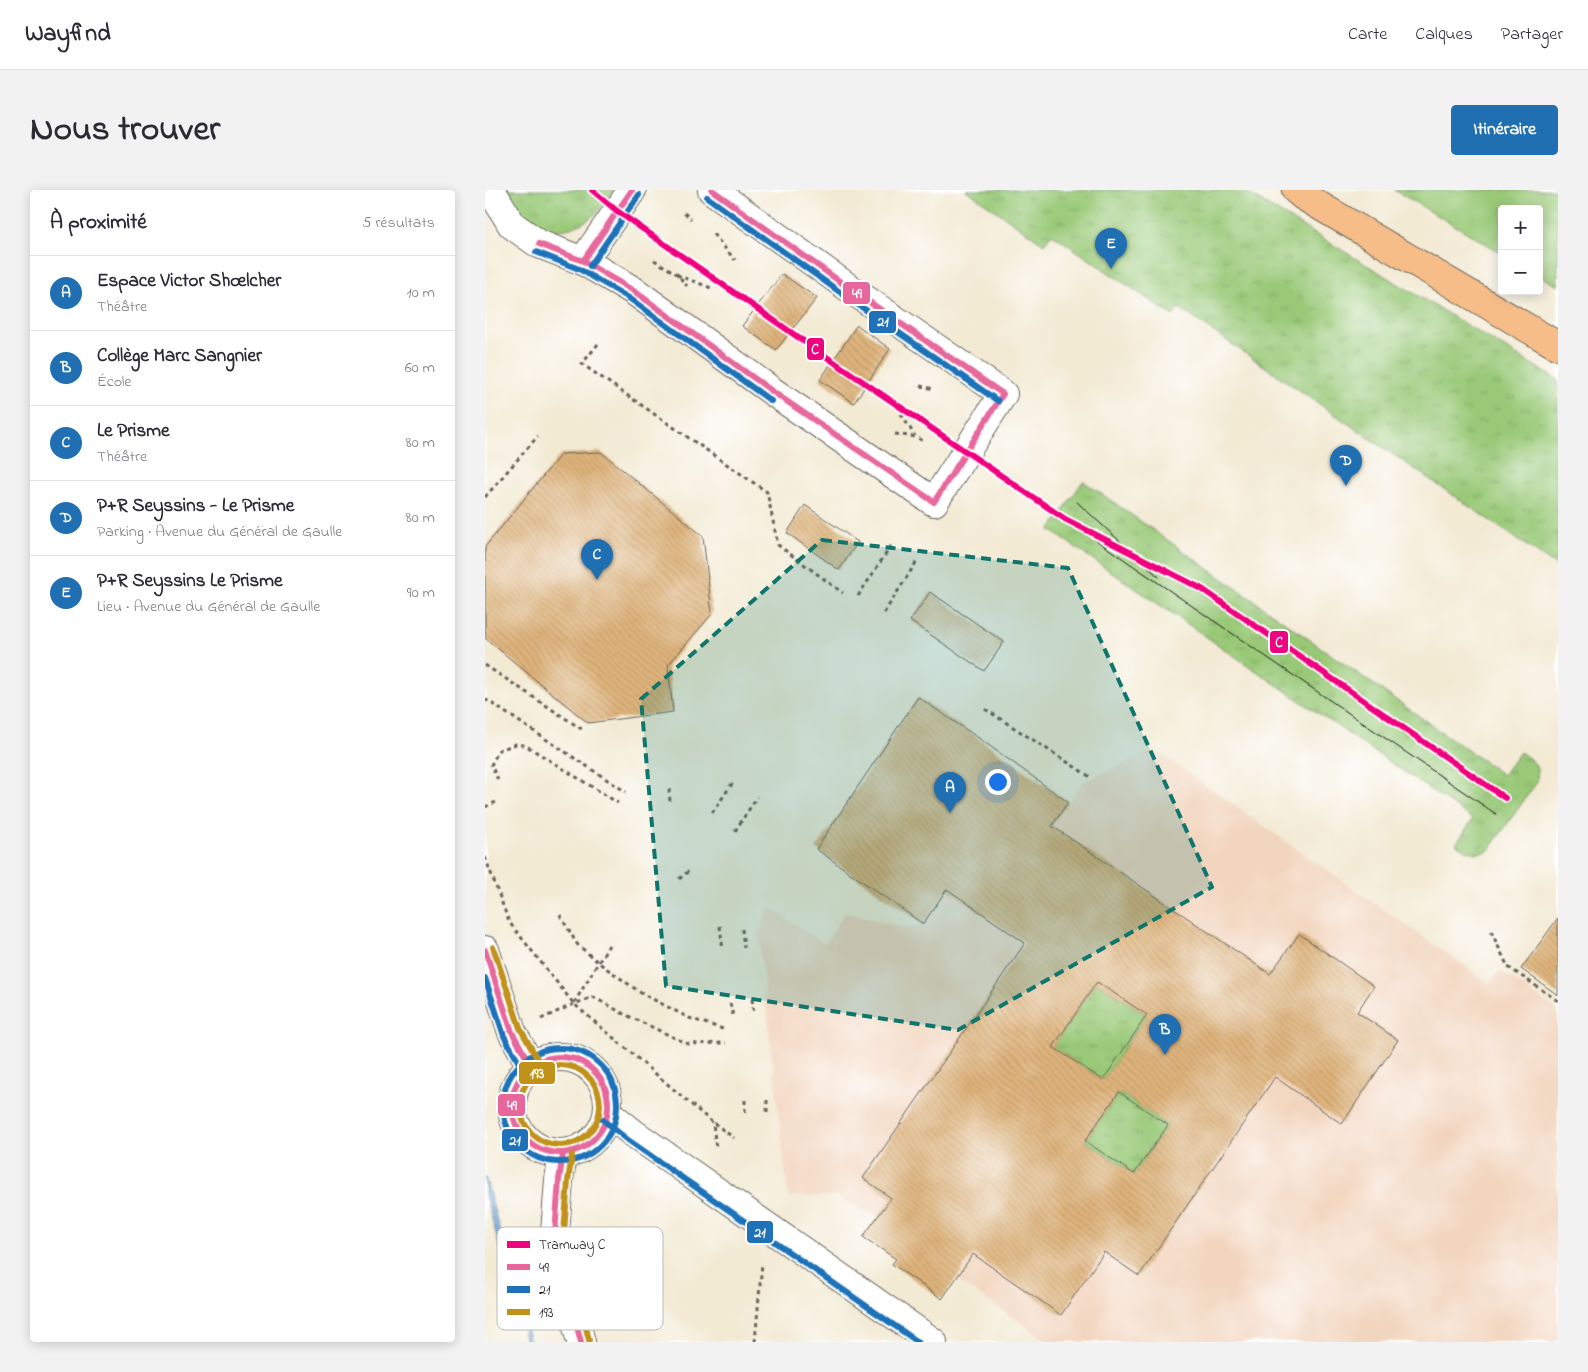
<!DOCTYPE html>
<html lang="fr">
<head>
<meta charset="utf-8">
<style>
  :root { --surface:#fff; --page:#f2f2f3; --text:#2b2b33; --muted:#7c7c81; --line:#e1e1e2; --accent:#1f6fb2 }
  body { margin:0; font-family:"Indie Flower",sans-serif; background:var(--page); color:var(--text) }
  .controls { position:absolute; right:15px; top:15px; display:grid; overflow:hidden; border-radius:5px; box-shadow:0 2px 12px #0003 }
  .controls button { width:45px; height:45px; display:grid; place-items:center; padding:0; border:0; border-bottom:1px solid var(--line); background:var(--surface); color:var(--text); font:25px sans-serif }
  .you { position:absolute; left:512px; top:591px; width:18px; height:18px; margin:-12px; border:4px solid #fff; border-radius:50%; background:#1a73e8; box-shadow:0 0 0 8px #1a73e833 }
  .badge { display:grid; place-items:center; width:32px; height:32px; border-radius:50%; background:var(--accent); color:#fff; font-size:16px; font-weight:700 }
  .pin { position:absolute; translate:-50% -41px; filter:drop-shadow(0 1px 2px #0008) }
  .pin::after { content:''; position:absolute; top:26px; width:18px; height:15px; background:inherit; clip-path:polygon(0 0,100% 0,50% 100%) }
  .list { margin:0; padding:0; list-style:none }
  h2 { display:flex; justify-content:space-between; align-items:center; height:65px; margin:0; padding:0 20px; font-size:21px }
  h2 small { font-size:16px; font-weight:400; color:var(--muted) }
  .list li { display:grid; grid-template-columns:32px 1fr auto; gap:15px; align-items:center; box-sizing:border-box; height:75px; padding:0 20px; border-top:1px solid var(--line) }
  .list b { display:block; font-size:19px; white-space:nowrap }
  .list p { margin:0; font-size:16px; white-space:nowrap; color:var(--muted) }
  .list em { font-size:16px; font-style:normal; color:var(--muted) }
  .map { position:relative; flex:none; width:1073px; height:1152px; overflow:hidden; border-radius:5px }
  header { display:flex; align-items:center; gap:30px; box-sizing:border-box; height:70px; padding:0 25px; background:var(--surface); border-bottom:1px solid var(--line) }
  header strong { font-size:24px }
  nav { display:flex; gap:28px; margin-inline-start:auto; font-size:18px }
  .intro { display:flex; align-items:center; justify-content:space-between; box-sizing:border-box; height:120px; padding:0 30px }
  h1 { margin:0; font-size:35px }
  .button { padding:12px 22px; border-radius:5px; background:var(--accent); color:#fff; font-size:18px; font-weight:700 }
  main { display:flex; gap:30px; padding:0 30px }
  aside { flex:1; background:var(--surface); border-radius:5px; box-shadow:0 2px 12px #0003 }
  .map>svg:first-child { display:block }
  .built { fill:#f2d5be }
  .grass { fill:url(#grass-tufts); stroke:#5a724a }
  .park { fill:#99c977; stroke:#5a724a }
  .water { fill:url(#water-ripples); stroke:#3e5e78 }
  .building { fill:url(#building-back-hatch); fill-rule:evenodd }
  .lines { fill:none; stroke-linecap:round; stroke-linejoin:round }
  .minor-casing { stroke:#67645c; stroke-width:30 }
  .major-casing { stroke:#67645c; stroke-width:30 }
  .path { stroke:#67645c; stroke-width:3; stroke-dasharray:4 4; stroke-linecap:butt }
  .minor { stroke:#fff; stroke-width:28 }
  .major { stroke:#f7bd88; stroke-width:28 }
  .tram { stroke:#1c1c1c; stroke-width:1 }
  .bus-1-casing { stroke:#fff; stroke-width:10 }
  .bus-2-casing { stroke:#fff; stroke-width:10 }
  .bus-3-casing { stroke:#fff; stroke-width:10 }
  .bus-1 { stroke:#e7679c; stroke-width:6 }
  .bus-2 { stroke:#1f72b9; stroke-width:6 }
  .bus-3 { stroke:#c0921a; stroke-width:6 }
  .tram-1-casing { stroke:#fff; stroke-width:10 }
  .tram-1 { stroke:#ee047f; stroke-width:6 }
  .marked { fill:#0f766e; fill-opacity:0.2; stroke:#0f766e; stroke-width:4; stroke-dasharray:10 6; stroke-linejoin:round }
  .key { fill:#fff; stroke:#bbb; stroke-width:1 }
  .key-label { font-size:14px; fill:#1c1c1c }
  .line-badge { stroke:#fff; stroke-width:2 }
  .badge-label { font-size:14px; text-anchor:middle; font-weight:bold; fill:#fff }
</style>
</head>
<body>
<header>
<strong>Wayfind</strong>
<nav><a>Carte</a><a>Calques</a><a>Partager</a></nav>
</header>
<div class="intro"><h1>Nous trouver</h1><a class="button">Itinéraire</a></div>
<main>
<aside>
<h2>À proximité<small>5 résultats</small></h2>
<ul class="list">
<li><span class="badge">A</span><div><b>Espace Victor Shœlcher</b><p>Théâtre</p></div><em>10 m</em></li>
<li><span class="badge">B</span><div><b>Collège Marc Sangnier</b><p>École</p></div><em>60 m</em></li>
<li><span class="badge">C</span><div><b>Le Prisme</b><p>Théâtre</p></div><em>80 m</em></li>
<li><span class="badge">D</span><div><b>P+R Seyssins - Le Prisme</b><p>Parking · Avenue du Général de Gaulle</p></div><em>80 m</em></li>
<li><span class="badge">E</span><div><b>P+R Seyssins Le Prisme</b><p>Lieu · Avenue du Général de Gaulle</p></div><em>90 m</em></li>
</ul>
</aside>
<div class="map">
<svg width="1073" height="1152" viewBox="0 0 1073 1152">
  <defs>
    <pattern id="grass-tufts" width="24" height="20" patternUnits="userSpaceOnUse" patternTransform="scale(1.25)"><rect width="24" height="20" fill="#99c977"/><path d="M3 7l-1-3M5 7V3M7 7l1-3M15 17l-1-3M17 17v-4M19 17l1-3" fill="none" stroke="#83ac66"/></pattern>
    <pattern id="water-ripples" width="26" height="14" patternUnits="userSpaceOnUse" patternTransform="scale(1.25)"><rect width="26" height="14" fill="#61a1d4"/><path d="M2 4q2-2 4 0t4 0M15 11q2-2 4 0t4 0" fill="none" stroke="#4f82ab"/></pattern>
    <pattern id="building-back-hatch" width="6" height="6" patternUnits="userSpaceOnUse" patternTransform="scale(1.25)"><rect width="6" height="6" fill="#dfb47b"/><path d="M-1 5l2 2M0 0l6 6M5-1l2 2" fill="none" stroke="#bf9a6a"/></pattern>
  </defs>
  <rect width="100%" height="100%" fill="#fff"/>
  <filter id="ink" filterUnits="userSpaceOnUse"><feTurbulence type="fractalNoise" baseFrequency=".02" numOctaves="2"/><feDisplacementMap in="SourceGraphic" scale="10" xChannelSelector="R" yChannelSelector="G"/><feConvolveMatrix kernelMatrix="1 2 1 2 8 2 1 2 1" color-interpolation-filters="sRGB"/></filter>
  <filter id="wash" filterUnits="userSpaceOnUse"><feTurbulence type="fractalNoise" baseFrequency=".0096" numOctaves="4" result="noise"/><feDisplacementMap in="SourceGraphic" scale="20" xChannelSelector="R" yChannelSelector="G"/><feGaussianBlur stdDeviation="1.12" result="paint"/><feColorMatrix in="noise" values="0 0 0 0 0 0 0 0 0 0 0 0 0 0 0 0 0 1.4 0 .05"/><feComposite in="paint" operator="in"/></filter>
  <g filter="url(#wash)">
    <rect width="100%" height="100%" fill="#f3ead4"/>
    <path class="built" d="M670 560 1004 793 1015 781 1073 821V1152H562L558 1148 441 1069 424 1051 392 1027 352 1006 303 1007 273 742 284 717 340 754 360 722 419 738 438 734 490 659 532 688 598 592Z"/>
    <path class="grass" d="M22 0H129C123 8 117 18 110 24 87 45 55 46 34 23 32 21 28 18 27 15 24 11 23 5 22 0Z
      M481 0H757L1073 190V377L694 118 688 126 567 44 559 54Z
      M598 291 1018 585 1035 562C1049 572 1054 573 1052 592L1003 661C988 665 984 662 971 654L988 629 565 340Z
      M612 792 662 825 618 890 568 857Z
      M634 902 683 935 649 984 600 951Z"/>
    <path class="park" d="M909 0H1073V96L1054 85V19H1017V63Z"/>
    <path class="water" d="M0 986 45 1152H41L0 1005Z"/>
    <g id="blocks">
      <path class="building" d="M297 84 332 108 291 160 257 136Z
        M372 135 405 159 369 213 335 190Z
        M116 262 218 346 227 424 183 475 188 522 103 533 0 448V357L76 264Z
        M320 315 373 352 354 380 302 343Z
        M445 402 519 452 499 481 425 431Z
        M433 507 495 549 583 612 567 636 785 784 814 744 889 796 872 822 913 850 857 934 790 887 654 1086 619 1062 576 1125 488 1064 457 1109 407 1074 411 1069 378 1047 406 1008 378 988 540 753 462 699 438 734 331 659ZM612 792 662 825 618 890 568 857ZM634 902 683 935 649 984 600 951Z
        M1073 728V805L1036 779Z"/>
    </g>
  </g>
  <g filter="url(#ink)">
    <use href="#blocks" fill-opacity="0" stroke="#67645c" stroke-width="1"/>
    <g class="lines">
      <g class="minor-casing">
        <path id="minor" d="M6 0 27 35 54 54 98 71 149 101 291 204 449 312 518 204 364 98 227 0
          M98 71 147 0
          M0 760 27 842 46 876
          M27 915a48 48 0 1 1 96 0a48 48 0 1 1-96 0Z
          M123 923 148 943 448 1152
          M78 964 74 990 70 1043 79 1088 96 1152"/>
      </g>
      <g class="major-casing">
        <path id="major" d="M811 0 818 6 1073 156"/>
      </g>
      <path class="path" d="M199 23 206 29
        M228 44 250 70
        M169 70 192 84 202 96
        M192 85 229 99
        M113 154 97 174 282 302 293 355 358 403
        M435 196 449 199
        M416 224 430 246
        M410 244 431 247 440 252
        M0 307 53 246
        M373 406 408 353
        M399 423 432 371
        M0 475 98 540
        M0 509 141 602
        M500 519 607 588
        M13 590 6 575 14 560 31 554 40 555 133 613
        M184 599 185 612
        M0 617 11 612
        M227 623 249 591
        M250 641 272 607
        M0 667 24 732 89 814 228 933 231 959
        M194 689 205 680
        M75 725 92 754 114 773 156 803 204 828 238 839
        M235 736 238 760
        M257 739 259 758
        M1006 741 1023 777 1073 811
        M267 809 269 824
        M89 813 124 755
        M245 813 248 826
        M56 829 89 814 108 807 139 824 203 854 241 853
        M260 910V924
        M282 910V922
        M229 933 249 948
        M270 1152 277 1073"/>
      <use href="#minor" class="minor"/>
      <use href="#major" class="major"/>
      <path class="tram" d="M592 312 674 387
        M580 329 1011 624"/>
      <g class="bus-1-casing">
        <path id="bus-1" d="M227 0 364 98 518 204
          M54 54 98 71 149 101 291 204 449 312
          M98 71 147 0
          M449 312 518 204
          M0 760 27 842 46 876
          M27 915a48 48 0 1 1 96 0a48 48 0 1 1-96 0Z
          M78 964 74 990 70 1043 79 1088 96 1152"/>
      </g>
      <g class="bus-2-casing">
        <path id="bus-2" d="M222 7 359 105 513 211
          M51 62 94 79 144 108 286 211
          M105 76 154 5
          M0 788 19 846 38 880
          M18 915a57 57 0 1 1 114 0a57 57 0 1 1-114 0Z
          M118 930 143 950 433 1152"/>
      </g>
      <g class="bus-3-casing">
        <path id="bus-3" d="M8 757 35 838 54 872
          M35 915a40 40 0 1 1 80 0a40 40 0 1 1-80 0Z
          M87 965 83 991 79 1042 88 1086 104 1150"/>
      </g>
      <use href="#bus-1" class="bus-1"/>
      <use href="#bus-2" class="bus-2"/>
      <use href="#bus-3" class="bus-3"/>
      <g class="tram-1-casing">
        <path id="tram-1" d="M107 0 132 21 327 157 580 329 717 399 1020 608"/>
      </g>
      <use href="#tram-1" class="tram-1"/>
    </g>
  </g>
  <path class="marked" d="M337 350 583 378 727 697 473 840 181 796 156 509Z"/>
  <rect x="12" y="1037" width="166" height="103" rx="8" class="key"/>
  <rect x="22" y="1051" width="23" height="7" fill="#ee047f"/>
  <rect x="22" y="1074" width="23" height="6" fill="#e7679c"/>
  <rect x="22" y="1096" width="23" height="7" fill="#1f72b9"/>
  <rect x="22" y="1119" width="23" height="6" fill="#c0921a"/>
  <g class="key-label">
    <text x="54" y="1059">Tramway C</text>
    <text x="54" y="1082">49</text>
    <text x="54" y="1104">21</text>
    <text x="54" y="1127">193</text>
  </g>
  <g class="line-badge">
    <rect x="357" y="91" width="29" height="24" rx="5" fill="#e7679c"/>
    <rect x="383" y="120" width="29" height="24" rx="5" fill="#1f72b9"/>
    <rect x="321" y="147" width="19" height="24" rx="5" fill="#ee047f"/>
    <rect x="784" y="440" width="20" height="24" rx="5" fill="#ee047f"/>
    <rect x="33" y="871" width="38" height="24" rx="5" fill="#c0921a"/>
    <rect x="12" y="903" width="29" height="24" rx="5" fill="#e7679c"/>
    <rect x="16" y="938" width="28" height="24" rx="5" fill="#1f72b9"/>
    <rect x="261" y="1030" width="28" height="24" rx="5" fill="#1f72b9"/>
  </g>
  <g class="badge-label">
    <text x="372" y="108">49</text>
    <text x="398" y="136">21</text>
    <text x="330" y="164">C</text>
    <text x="794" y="457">C</text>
    <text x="52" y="888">193</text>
    <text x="27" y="920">49</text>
    <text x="30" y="955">21</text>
    <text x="275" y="1047">21</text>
  </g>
</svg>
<div class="controls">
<button>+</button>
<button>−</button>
</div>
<div class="you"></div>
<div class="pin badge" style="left:465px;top:623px">A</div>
<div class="pin badge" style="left:680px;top:865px">B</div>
<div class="pin badge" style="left:112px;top:390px">C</div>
<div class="pin badge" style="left:861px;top:296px">D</div>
<div class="pin badge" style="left:626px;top:79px">E</div>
</div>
</main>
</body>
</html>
